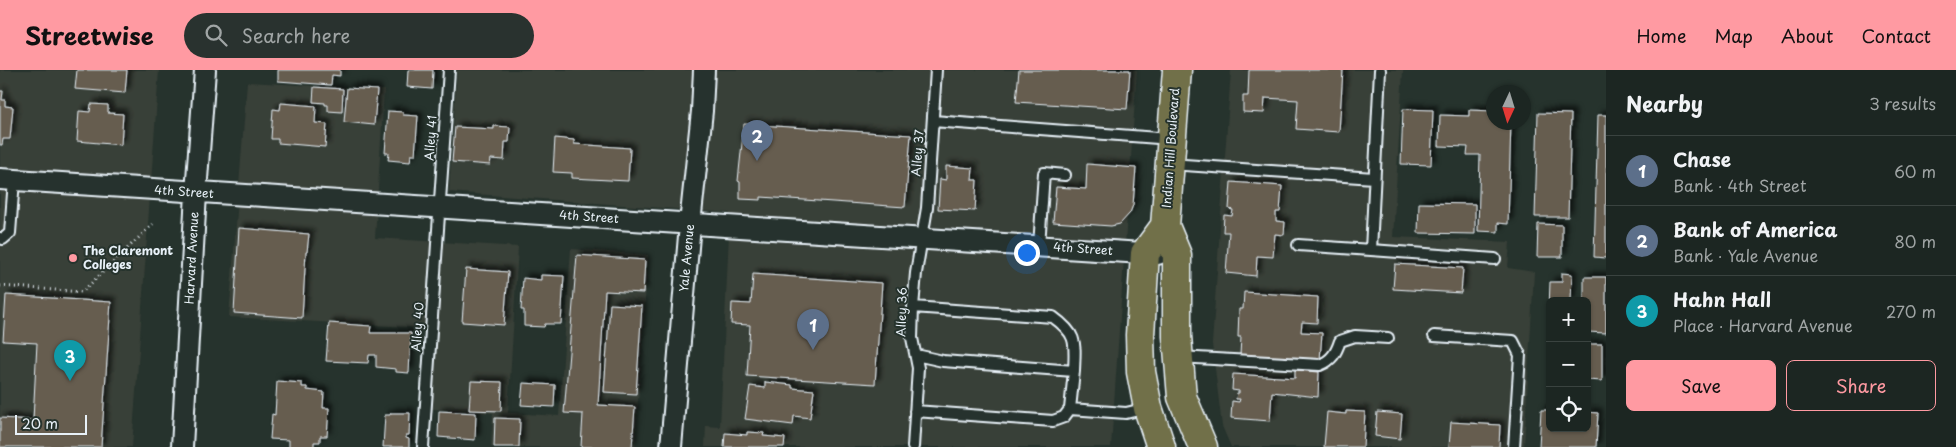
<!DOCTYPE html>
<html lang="en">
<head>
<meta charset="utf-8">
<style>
  :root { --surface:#1c2622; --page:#29322f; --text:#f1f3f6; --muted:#a0a5a5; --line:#3a4340; --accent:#ff9aa2 }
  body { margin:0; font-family:"Playpen Sans",sans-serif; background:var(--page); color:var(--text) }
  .controls { position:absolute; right:15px; bottom:15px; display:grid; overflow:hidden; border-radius:8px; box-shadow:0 1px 4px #0004 }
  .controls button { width:45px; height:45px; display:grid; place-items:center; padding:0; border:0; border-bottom:1px solid var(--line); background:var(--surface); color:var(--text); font:25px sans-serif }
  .compass { position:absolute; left:1486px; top:15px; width:45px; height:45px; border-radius:50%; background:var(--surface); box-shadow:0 1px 4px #0004; rotate:184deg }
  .scale { position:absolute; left:15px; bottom:12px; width:72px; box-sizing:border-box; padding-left:5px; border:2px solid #e8f1f8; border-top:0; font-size:14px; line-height:18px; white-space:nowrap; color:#e8f1f8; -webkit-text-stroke:4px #26332d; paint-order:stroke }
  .you { position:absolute; left:1026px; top:182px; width:18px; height:18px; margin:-12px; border:4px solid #fff; border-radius:50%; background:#1a73e8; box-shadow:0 0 0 8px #1a73e833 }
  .badge { display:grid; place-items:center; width:32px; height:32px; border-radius:50%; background:var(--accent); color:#fff; font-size:16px; font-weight:700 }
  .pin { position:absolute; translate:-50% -41px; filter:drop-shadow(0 1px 2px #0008) }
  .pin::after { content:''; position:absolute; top:26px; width:18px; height:15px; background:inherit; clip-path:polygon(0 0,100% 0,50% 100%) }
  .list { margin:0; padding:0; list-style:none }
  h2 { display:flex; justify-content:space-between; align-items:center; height:65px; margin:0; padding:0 20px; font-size:21px }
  h2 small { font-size:16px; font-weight:400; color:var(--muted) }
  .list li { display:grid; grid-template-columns:32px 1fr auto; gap:15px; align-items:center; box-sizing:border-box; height:70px; padding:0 20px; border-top:1px solid var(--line) }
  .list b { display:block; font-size:19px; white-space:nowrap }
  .list p { margin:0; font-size:16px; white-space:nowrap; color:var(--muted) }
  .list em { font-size:16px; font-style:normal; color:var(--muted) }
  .actions { display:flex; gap:10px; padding:15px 20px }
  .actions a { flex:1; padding:11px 0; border:1px solid var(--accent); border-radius:8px; text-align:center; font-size:18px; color:var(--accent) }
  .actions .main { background:var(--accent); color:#111 }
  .icon { flex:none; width:28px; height:28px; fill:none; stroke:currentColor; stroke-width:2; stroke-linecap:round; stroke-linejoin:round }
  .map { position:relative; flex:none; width:1606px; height:377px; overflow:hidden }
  header { display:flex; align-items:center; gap:30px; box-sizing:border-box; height:70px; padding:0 25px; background:var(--accent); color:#111 }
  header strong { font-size:24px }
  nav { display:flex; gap:28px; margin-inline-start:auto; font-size:18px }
  .search { width:350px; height:45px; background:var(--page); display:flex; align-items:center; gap:12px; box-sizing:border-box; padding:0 18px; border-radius:28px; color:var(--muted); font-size:19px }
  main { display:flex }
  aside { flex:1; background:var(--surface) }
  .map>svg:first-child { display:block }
  .built { fill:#394038 }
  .building { fill:#665d50; stroke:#e8f1f8; filter:url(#shadow) }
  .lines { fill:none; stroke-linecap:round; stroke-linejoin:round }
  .lane-casing { stroke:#e8f1f8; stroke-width:14 }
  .street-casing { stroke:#e8f1f8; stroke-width:24 }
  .primary-casing { stroke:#e8f1f8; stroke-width:31 }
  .path { stroke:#e8f1f8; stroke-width:3; stroke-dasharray:1 4; stroke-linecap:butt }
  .lane { stroke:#26332d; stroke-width:10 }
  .street { stroke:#26332d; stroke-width:20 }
  .primary { stroke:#71704a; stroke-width:28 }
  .poi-dot { fill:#ff9aa2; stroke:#26332d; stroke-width:2 }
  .labels { text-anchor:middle; stroke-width:4; stroke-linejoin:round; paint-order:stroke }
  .street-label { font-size:12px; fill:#e8f1f8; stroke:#26332d }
  .poi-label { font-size:12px; font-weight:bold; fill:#e8f1f8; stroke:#26332d; text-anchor:start }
</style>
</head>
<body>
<header>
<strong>Streetwise</strong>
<div class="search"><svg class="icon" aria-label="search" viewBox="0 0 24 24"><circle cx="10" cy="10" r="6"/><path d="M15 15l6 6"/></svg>Search here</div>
<nav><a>Home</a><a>Map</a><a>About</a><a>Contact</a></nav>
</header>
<main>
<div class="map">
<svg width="1606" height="377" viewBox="0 0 1606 377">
  <defs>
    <filter id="shadow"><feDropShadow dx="4.5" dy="-4.5" stdDeviation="2.5" flood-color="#0009"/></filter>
  </defs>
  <rect width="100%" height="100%" fill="#26332d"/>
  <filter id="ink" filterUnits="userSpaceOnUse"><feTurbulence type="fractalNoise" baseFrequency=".02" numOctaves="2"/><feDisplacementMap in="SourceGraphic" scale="10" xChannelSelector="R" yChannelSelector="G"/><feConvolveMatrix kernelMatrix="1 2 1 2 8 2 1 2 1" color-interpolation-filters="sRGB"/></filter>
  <g filter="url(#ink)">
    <path class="built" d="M0 0H159L132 377H0Z
      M457 0H1137L1111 377H705L706 356 720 357 730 143 449 122Z
      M1231 0H1403L1393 167 1510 172 1508 198 1534 202 1524 377H1231L1222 356 1212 274Z
      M247 12 384 20 375 168 518 177 508 343 559 346 571 179 648 185 635 377H491L493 343 420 338 426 258 229 247Z"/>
    <path class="building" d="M77 0H127L125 23 75 19Z
      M278 0H340V6L332 5 331 15 278 11Z
      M408 0H433L432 19 407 17Z
      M1019 0H1130L1127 39 1016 32Z
      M1249 0H1343L1339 62 1296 59 1298 30 1265 28 1264 43 1243 42V26H1248Z
      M314 17 343 19 342 42 328 41V35H325V33L313 32Z
      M347 18 377 20 374 55 344 52Z
      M0 21H3L2 30H5V36L13 37 10 69H3L2 75H0Z
      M281 33 316 36 315 53 327 54 325 77 278 73V69H271L273 39 280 40Z
      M91 34 108 35V43L123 44 121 75 77 71 79 41 90 42Z
      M1403 39 1433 40 1431 95 1401 94Z
      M1469 40 1494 41V52H1511L1508 154 1498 153V162L1478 161 1480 85H1467L1468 77 1439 76 1440 45 1469 46Z
      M388 41 403 42V45L418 46 415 85H411L410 92 388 90 389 83H385Z
      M1538 43 1571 44 1568 147H1535Z
      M1598 45H1606V188L1594 187Z
      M744 54 911 65 905 137 761 127V130L740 129V112L738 111Z
      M494 56 510 57 509 72H505L504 90 491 89 490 95 452 92 455 57 494 59Z
      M555 68 574 70V74L630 78 628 111 572 108V103L553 102Z
      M1087 94 1136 98 1133 135 1130 143 1120 154 1111 156 1053 152 1056 117 1086 119Z
      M946 96 973 98 972 110H977L975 141 938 139 940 109 946 110Z
      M1231 112 1282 116 1280 142H1276V151L1285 152 1284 165 1275 164 1273 187 1257 186 1256 206 1226 203 1229 162H1223L1224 145 1232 146 1233 140 1229 139Z
      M1419 133 1475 134V164L1418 163Z
      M1538 154 1562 155V187H1537Z
      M239 158 309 164 307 182H306L302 248 234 243Z
      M577 185 645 190 643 223 605 221 598 335 635 337 632 377H581L583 344 564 343Z
      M1395 194 1463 198 1461 223 1393 219Z
      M466 199 508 202 504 255 462 252Z
      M1562 203 1572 204 1571 231H1550L1549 239 1550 212H1562Z
      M753 204 882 213 875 314 747 306 750 255 731 254 732 233 751 234Z
      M541 205 564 206 561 254H545L544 257 524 256V240H521L523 208 541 210Z
      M1584 207H1606V263L1587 262V231H1584Z
      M1244 222 1318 227 1317 253 1302 252 1301 262 1322 263 1320 290 1240 285 1241 267H1238L1239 239H1243Z
      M6 225 111 232 101 377H0V348L33 350 37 273 3 271Z
      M610 234 642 236 636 324 604 322Z
      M329 253 371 256 370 263H411L409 303 396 302V299L376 297V285H369L368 293 326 291Z
      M1587 274H1602V311L1587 310Z
      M1295 300 1319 302 1318 327 1272 322 1270 351 1231 348 1232 331 1239 332 1240 329H1236L1237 323H1239V321L1232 320 1233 304 1295 308Z
      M277 311 302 313V317H307V320L324 322 323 338H329L327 366H320V372H314V377H289V370L270 369 272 344 275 345Z
      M471 311 502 312 501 341 469 340Z
      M765 312 792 315V318L814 320 810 348 794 346 793 355 745 349 750 316 765 318Z
      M523 313 555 315 554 337 521 335Z
      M1541 340H1550V358H1587V342L1598 343 1596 377H1539Z
      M439 341 476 343 475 370 438 367Z
      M1346 341 1365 342 1363 377H1324L1327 342 1346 344Z
      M1377 342 1402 344 1400 369 1375 366Z
      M391 343H410L409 365H406V368L409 369V377H383L385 345H390Z
      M495 348 520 349 519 377H494Z
      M1451 352 1500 355 1499 377H1449Z
      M747 362 764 363 763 366 785 368 784 377H724L725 363 747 365Z"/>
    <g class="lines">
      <g class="lane-casing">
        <path id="lane" d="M1380 0 1371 180 1495 189
          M933 51 1171 69
          M1170 94 1374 108
          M0 168 3 169 10 163 14 110
          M1298 175 1371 180
          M1039 176 1044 103 1065 105
          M913 237 1053 247C1078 265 1075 273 1074 301L943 291 916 285
          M1434 266 1513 271 1520 285 1514 377
          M1179 287 1320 295C1332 290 1336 283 1340 271L1355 266 1388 268
          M1070 339 1126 343 1147 338
          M915 341 1053 351 1064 347 1070 339 1074 301
          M423 377 449 0
          M913 377 918 298 912 268 913 237 916 203 927 138 936 0"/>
      </g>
      <g class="street-casing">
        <path id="street" d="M0 109 1158 184
          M182 377 196 123 205 0
          M671 377 690 154 702 41 704 0"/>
      </g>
      <g class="primary-casing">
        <path id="primary" d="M1177 0 1165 156 1177 185V266L1182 327 1203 377
          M1161 377 1148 338 1141 302 1140 265 1145 183 1165 156"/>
      </g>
      <path class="path" d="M0 216 82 222 153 154"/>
      <use href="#lane" class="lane"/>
      <use href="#street" class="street"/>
      <use href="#primary" class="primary"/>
    </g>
  </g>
  <circle class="poi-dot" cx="73" cy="188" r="5"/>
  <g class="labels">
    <g class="street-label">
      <text transform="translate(431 68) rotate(-86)" y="4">Alley 41</text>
      <text transform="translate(1171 78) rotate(-86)" y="4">Indian Hill Boulevard</text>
      <text transform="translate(918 83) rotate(-86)" y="4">Alley 37</text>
      <text transform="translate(184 122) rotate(4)" y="4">4th Street</text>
      <text transform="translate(589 147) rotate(4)" y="4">4th Street</text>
      <text transform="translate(1083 179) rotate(4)" y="4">4th Street</text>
      <text transform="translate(192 188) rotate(-87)" y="4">Harvard Avenue</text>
      <text transform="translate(687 188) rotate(-85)" y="4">Yale Avenue</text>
      <text transform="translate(902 242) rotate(-88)" y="4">Alley 36</text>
      <text transform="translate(418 257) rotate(-86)" y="4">Alley 40</text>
    </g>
    <g class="poi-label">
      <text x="83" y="185">The Claremont<tspan x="83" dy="14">Colleges</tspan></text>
    </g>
  </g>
</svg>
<div class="controls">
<button>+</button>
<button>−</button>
<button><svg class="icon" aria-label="locate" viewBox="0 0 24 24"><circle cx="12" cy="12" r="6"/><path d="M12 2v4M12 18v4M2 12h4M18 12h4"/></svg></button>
</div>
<svg class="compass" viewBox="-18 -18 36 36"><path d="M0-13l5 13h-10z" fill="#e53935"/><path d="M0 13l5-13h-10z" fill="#a0a5a5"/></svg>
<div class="scale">20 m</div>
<div class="you"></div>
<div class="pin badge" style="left:813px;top:280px;background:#5c6f8a">1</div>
<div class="pin badge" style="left:757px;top:91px;background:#5c6f8a">2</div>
<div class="pin badge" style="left:70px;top:311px;background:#0f9aa8">3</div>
</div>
<aside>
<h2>Nearby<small>3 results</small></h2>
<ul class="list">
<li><span class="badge" style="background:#5c6f8a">1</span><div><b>Chase</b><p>Bank · 4th Street</p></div><em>60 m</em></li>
<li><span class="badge" style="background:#5c6f8a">2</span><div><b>Bank of America</b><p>Bank · Yale Avenue</p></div><em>80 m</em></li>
<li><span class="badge" style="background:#0f9aa8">3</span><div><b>Hahn Hall</b><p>Place · Harvard Avenue</p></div><em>270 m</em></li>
</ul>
<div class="actions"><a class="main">Save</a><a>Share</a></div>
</aside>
</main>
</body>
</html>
